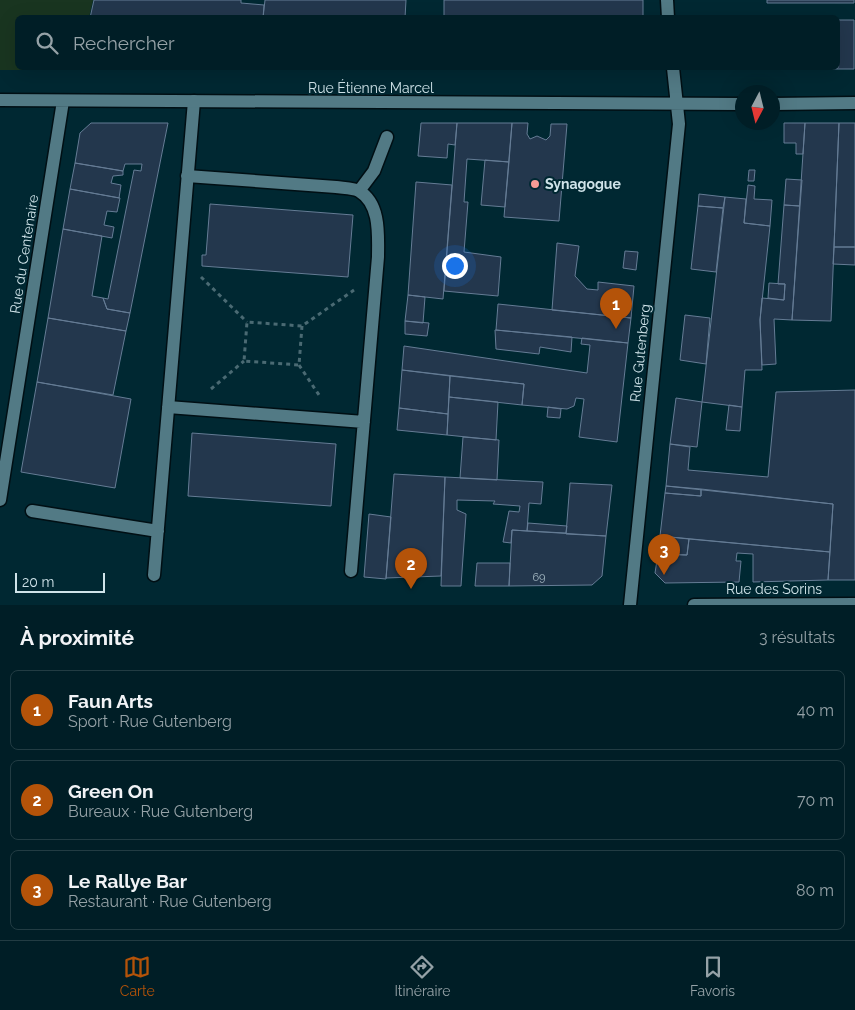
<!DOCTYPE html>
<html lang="fr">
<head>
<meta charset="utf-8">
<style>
  :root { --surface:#001e26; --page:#0a272e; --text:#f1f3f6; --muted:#95a2a7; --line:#223c43; --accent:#b45309 }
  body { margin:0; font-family:Raleway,sans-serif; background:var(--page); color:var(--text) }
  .compass { position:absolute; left:735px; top:85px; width:45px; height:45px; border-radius:50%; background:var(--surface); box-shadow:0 5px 20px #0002; rotate:187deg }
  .scale { position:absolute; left:15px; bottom:12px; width:90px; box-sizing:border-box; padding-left:5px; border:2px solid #cfe3e9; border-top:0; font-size:14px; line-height:18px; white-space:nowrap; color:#cfe3e9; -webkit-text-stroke:4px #002832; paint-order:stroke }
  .you { position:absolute; left:454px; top:265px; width:18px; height:18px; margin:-12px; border:4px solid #fff; border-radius:50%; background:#1a73e8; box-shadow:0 0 0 8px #1a73e833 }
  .badge { display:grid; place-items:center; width:32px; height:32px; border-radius:50%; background:var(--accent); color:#fff; font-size:16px; font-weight:700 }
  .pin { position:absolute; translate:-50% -41px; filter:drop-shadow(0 1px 2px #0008) }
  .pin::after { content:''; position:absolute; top:26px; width:18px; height:15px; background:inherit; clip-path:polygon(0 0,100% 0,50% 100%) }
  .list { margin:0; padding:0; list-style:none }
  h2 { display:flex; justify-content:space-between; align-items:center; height:65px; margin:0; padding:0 20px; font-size:21px }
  h2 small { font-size:16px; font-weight:400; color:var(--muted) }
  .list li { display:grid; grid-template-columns:32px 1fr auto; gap:15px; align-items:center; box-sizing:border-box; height:80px; margin:0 10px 10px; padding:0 10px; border:1px solid var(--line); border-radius:8px }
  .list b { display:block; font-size:19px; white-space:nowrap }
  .list p { margin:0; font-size:16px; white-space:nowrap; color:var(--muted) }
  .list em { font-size:16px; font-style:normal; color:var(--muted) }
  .icon { flex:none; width:28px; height:28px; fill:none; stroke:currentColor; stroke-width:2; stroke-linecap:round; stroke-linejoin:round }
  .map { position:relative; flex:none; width:855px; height:605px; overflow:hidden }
  .search { position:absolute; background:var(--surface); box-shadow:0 5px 20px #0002; left:15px; right:15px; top:15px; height:55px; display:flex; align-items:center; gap:12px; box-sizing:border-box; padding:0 18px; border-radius:8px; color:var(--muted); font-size:19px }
  .sheet { height:335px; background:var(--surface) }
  nav { display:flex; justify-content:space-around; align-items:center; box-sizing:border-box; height:70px; border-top:1px solid var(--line); background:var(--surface); font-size:14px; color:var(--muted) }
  nav a { display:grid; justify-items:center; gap:2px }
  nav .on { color:var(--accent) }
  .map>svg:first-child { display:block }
  .green { fill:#193520 }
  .building { fill:#23374d; stroke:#657c95 }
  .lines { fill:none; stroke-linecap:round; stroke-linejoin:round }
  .service-casing { stroke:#000f14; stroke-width:15 }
  .minor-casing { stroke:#000f14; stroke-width:15 }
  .path { stroke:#4a6a73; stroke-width:3; stroke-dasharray:4 4; stroke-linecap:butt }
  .service { stroke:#527a85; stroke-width:12 }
  .minor { stroke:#527a85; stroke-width:12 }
  .poi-dot { fill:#f59c95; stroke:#002832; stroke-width:2 }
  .labels { text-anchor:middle; stroke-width:4; stroke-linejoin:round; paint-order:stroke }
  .number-label { font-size:11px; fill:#a4b8c2 }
  .street-label { font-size:14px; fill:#cfe3e9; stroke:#002832 }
  .poi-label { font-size:14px; font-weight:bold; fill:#cfe3e9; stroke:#002832; text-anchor:start }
</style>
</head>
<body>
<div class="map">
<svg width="855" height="605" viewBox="0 0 855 605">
  <rect width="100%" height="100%" fill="#002832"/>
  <path class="green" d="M0 0H93L89 17 18 18V68H78V70H0Z"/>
  <path class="building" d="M94 0H241V3L264 5 263 18H90Z
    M265 0H406L405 18H263Z
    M444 0H643V18H444Z
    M767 0H854V3H767Z
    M838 20H854V69H828L838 68Z
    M259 68H403L259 69Z
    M91 123H168L130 313 107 309 103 298 108 299 134 170 141 171 142 164H125L123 171 75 163 80 133Z
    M421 123H457L455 145 448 144 447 158 418 156Z
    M457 123H512L509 162 467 159 464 202H468L464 252 501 257 498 296 444 291Z
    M512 123H528L527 134 530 139 537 136 546 140 550 136 551 124H567L559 221 504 217Z
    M784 123H805L803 154H796V143H784Z
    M805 123H839L831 321 792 320Z
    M839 123H855V247H834Z
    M485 160 509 162 505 207 481 205Z
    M75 163 123 171V175L113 176 111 183 121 185 119 198 70 189Z
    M749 170H755L754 181H748Z
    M786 179 802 180 800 206 784 205Z
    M416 182 452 185 443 299 408 295Z
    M748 185 755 186 754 199 772 200 770 226 744 223Z
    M70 189 120 198 117 212 107 211 104 225 114 227 112 238 63 229Z
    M699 194 725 197 723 208 698 206Z
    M725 197 746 199 744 223 770 226 760 320 762 370H745L742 407 702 402Z
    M210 204 353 215 348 277 202 266V255H206Z
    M784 205 800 206 792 320 774 319 776 364 762 365 760 320 762 298 784 300 785 284H778Z
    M698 206 723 208 716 272 691 269Z
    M63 229 102 236 92 296 103 298 107 309 130 313 126 331 48 318Z
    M557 243 579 246 575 276 587 289 598 290V282L634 286 631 318 552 310Z
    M834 247H855V265L833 264Z
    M625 251 638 252 636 270 623 268Z
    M769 283 785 284 784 300 768 298Z
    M408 295 425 297 423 323 405 321Z
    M498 304 631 318 628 343 496 330Z
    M685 315 710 318 706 364 680 360Z
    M48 318 126 331 113 395 37 382Z
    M405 321 429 323 427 336 405 334Z
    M495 330 572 337 571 352 540 347 539 354 496 349Z
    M582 338 628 343 617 442 579 437 584 399 576 398 574 406 567 409 522 405 524 384 402 370 404 346 587 373 590 345 581 344Z
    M402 370 450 376 448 414 399 408Z
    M450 376 524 384 522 405 449 397Z
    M37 382 131 399 115 488 21 472Z
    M855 390V580H828L833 504 666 486 670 444 690 447 688 470 768 477 776 392Z
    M449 397 498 402 496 440 447 435Z
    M676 398 702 402 697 447 670 444Z
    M729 405 742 407 740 431 726 430Z
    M548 407 561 409 560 418 547 417Z
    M399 408 448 414 447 435 397 430Z
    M192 433 336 444 331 506 188 496Z
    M463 437 499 440 497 480 460 478Z
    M394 474 445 477 441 576 386 578Z
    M445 477 543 482 541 504 529 503 527 531 512 530 511 543 503 542 509 511 519 512 520 506 493 504 495 501 457 500V510L466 514 461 586H441Z
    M570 483 612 485 606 536 566 534Z
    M666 486 701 489V496L665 493Z
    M701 489 833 504 830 552 660 536 665 493 701 496Z
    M369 514 391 517 386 579 364 577Z
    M528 523 567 526 566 533 527 531Z
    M512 530 606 536 602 576 592 585 509 586Z
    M660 536 689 539 687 555 658 554Z
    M689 539 830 552 828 580 753 582V554L737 553 736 561H741L739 582 665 583 655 573 658 554 687 555Z
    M477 563H510L509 586H475Z"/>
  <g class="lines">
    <g class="service-casing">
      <path id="service" d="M187 176 336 187C342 188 354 188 359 191 381 204 378 236 378 257L351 571
        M359 191 374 171 387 137
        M168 407 364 422
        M32 511 158 531
        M154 575 194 101"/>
    </g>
    <g class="minor-casing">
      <path id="minor" d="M667 0 668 18
        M0 100 742 104
        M772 104 855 103
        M0 500 63 101
        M630 605 679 124 673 68
        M694 605 855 604"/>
    </g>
    <path class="path" d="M201 277 247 322
      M302 326 299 365 244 361 247 322 302 326 354 290
      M299 365 321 398
      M211 389 244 361"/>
    <use href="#service" class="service"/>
    <use href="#minor" class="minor"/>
  </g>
  <circle class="poi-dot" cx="535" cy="184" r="5"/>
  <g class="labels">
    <g class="number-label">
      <text x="539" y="581">69</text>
    </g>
    <g class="street-label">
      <text x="371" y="93">Rue Étienne Marcel</text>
      <text transform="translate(24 254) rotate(-81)" y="5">Rue du Centenaire</text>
      <text transform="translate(640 353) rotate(-84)" y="5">Rue Gutenberg</text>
      <text x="774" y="594">Rue des Sorins</text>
    </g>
    <g class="poi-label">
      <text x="545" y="189">Synagogue</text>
    </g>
  </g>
</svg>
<svg class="compass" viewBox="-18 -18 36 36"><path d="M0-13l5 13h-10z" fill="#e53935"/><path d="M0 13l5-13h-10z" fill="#95a2a7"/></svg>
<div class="scale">20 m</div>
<div class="you"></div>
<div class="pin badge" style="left:616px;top:329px">1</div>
<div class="pin badge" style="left:411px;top:589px">2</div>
<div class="pin badge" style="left:664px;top:575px">3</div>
<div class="search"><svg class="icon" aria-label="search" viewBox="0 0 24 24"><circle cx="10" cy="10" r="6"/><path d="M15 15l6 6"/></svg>Rechercher</div>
</div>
<section class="sheet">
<h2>À proximité<small>3 résultats</small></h2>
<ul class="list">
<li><span class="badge">1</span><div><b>Faun Arts</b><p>Sport · Rue Gutenberg</p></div><em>40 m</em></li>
<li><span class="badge">2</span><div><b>Green On</b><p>Bureaux · Rue Gutenberg</p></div><em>70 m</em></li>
<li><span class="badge">3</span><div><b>Le Rallye Bar</b><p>Restaurant · Rue Gutenberg</p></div><em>80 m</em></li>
</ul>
</section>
<nav>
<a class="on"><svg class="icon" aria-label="map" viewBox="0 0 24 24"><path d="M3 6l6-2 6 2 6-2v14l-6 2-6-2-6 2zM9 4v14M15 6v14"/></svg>Carte</a>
<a><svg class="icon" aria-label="directions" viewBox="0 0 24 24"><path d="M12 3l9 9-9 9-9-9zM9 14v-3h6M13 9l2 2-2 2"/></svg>Itinéraire</a>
<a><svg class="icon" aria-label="saved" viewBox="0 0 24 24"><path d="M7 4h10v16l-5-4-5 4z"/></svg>Favoris</a>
</nav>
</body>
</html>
